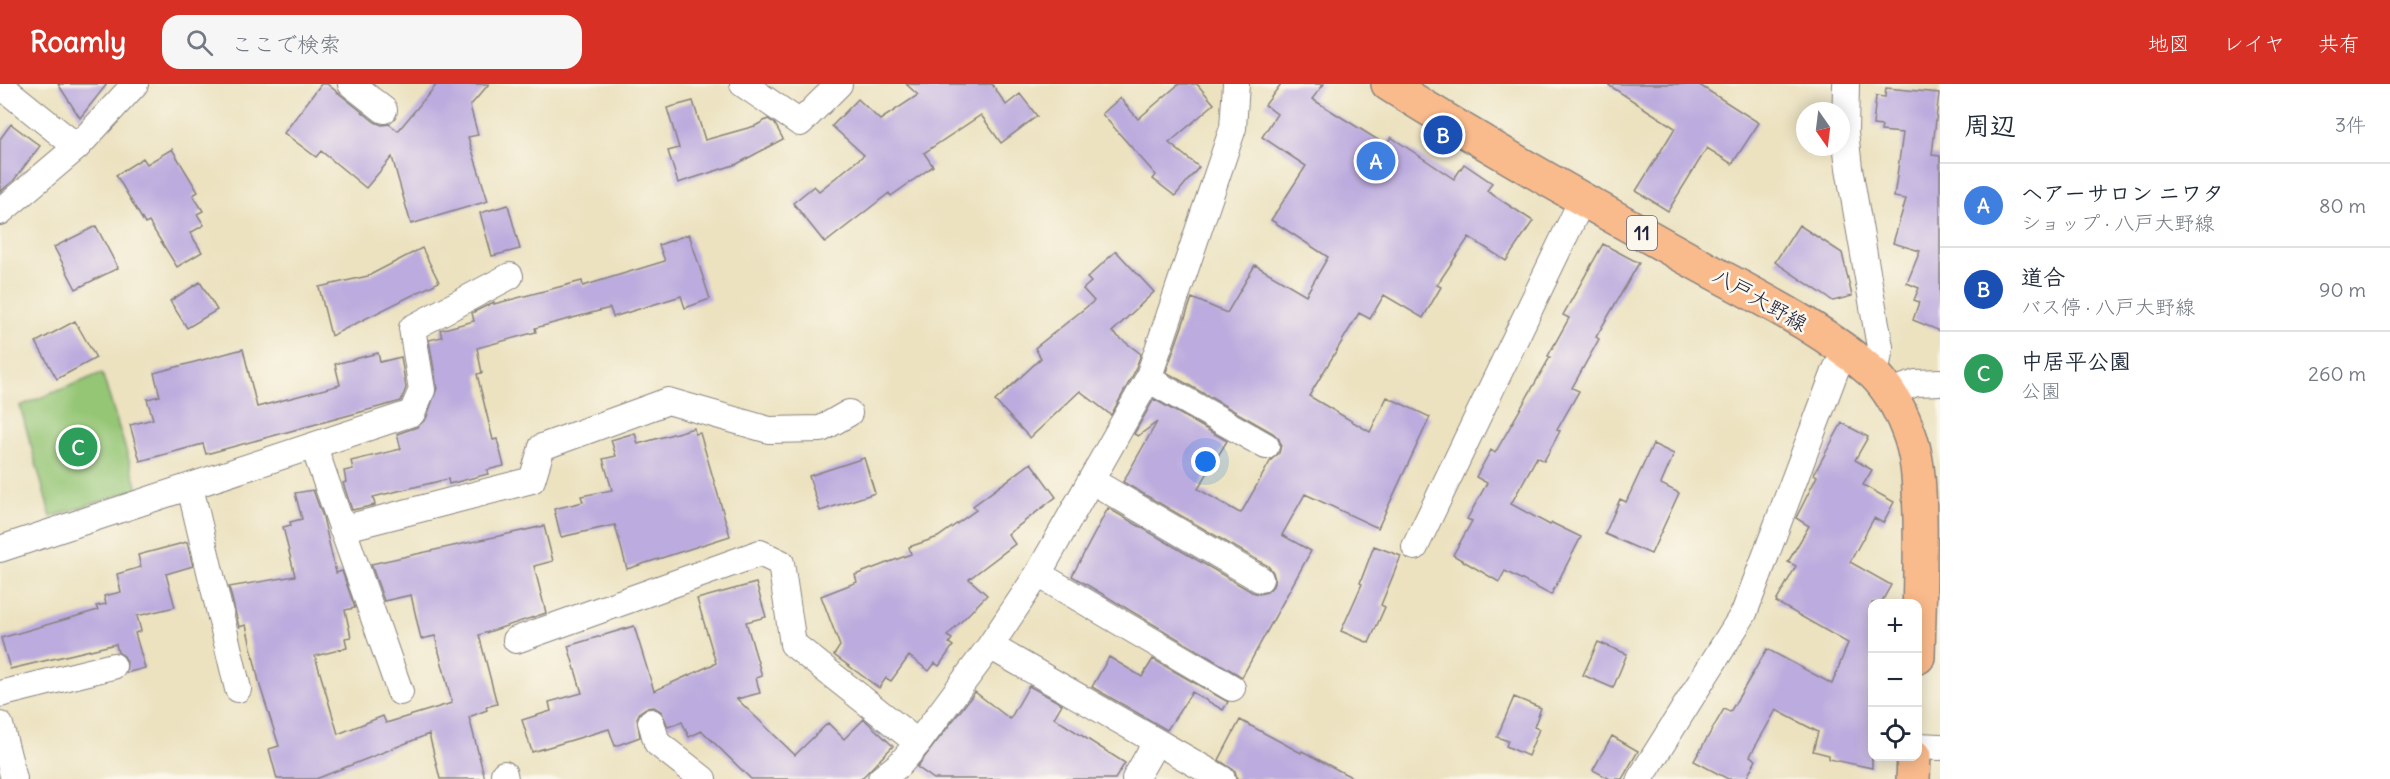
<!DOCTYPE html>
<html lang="ja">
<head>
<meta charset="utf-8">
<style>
  :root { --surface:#fff; --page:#f6f6f7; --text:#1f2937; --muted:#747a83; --line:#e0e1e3; --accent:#d93025 }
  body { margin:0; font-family:Delius,"Klee One",sans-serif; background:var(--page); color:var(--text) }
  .controls { position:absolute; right:18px; bottom:18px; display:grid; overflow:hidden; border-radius:12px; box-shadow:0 3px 15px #0003 }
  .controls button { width:54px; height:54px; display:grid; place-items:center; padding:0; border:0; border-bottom:2px solid var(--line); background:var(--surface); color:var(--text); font:30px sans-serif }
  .compass { position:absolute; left:1796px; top:18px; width:54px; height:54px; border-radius:50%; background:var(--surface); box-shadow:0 3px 15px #0003; rotate:166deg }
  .you { position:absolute; left:1206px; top:378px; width:21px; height:21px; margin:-15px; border:4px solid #fff; border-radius:50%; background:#1a73e8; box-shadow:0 0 0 9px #1a73e833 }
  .badge { display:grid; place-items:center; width:39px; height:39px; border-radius:50%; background:var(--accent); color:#fff; font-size:20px; font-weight:700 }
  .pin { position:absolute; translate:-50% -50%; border:3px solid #fff; box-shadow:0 2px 6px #0006 }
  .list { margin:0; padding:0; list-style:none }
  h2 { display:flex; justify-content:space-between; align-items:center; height:78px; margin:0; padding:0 24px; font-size:26px }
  h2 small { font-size:20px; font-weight:400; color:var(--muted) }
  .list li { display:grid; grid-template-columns:39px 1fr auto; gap:18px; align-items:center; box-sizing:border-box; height:84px; padding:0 24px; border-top:2px solid var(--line) }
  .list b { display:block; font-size:22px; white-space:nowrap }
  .list p { margin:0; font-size:20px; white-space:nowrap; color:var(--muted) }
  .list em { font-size:20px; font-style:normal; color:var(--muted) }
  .icon { flex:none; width:33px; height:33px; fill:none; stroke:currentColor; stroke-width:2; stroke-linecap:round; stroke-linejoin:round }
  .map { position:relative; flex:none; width:1940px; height:695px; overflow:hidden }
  header { display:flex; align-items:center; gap:36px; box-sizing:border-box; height:84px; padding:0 30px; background:var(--accent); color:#fff }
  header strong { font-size:28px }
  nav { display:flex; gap:33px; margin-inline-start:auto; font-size:21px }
  .search { width:420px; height:54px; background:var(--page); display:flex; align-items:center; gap:15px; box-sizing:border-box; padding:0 21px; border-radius:18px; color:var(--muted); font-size:22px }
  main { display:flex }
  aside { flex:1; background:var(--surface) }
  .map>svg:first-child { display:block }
  .green { fill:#95c676; stroke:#5c7458; stroke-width:1.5 }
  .building { fill:#bcabde }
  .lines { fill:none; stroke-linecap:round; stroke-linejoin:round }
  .street-casing { stroke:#87827e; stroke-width:28 }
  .primary-casing { stroke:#87827e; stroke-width:36 }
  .street { stroke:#fff; stroke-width:26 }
  .primary { stroke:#fabb8c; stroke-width:33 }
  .labels { text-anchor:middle; stroke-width:5; stroke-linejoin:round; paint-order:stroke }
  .shield { fill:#fbf7ec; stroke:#636270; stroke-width:1.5 }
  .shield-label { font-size:20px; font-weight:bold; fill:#22223b }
  .street-label { font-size:21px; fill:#22223b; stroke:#fbf7ec }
</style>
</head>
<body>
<header>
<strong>Roamly</strong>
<div class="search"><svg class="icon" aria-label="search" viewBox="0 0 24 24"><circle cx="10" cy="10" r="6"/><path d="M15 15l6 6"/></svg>ここで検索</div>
<nav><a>地図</a><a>レイヤ</a><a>共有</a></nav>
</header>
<main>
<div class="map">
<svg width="1940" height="695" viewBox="0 0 1940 695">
  <rect width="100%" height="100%" fill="#fbf7ec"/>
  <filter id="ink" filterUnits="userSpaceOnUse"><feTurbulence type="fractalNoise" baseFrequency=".0167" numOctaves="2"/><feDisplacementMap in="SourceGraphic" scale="12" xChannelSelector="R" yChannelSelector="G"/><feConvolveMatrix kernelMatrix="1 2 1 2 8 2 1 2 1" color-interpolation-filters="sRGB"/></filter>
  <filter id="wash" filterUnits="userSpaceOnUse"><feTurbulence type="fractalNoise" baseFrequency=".008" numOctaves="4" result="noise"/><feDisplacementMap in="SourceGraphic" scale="24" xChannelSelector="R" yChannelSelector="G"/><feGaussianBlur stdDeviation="1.35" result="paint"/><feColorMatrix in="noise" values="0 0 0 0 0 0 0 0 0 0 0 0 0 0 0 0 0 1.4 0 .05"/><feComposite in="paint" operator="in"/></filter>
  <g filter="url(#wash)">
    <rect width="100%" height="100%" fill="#ece2c0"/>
    <path class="green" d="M102 289 138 405 51 433 20 322Z"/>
    <g id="blocks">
      <path class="building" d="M58 0H107L80 34Z
        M321 0H327L375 38 382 41 389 40 398 47 437 0H489L470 22 478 51 468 53 488 117 411 140 392 73 366 104 321 67 316 73 284 49Z
        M906 0H992L1006 21 1020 10 1037 32 1001 59 981 31 924 69 933 82 891 112 889 109 825 159 793 119 814 102 819 107 864 71 832 42 858 15 880 36 918 11Z
        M1179 0H1197L1214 20 1169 59 1199 83 1175 112 1153 95 1156 91 1102 30 1120 14 1138 35Z
        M1281 0H1324L1312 15 1386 61 1391 53 1454 95 1464 80 1492 99 1487 107 1533 137 1506 177 1469 153 1437 201 1441 203 1423 234 1384 211 1370 235 1359 229 1309 312 1370 348 1387 313 1430 333 1378 444 1305 410 1282 451 1311 467 1242 593 1072 492 1108 424 1252 508 1259 510 1267 508 1273 502 1275 496 1273 488 1268 482 1123 398 1157 338 1138 352 1134 350 1154 315 1227 357 1198 405 1238 428 1241 429 1271 376 1279 369 1281 361 1279 355 1273 349 1166 288 1192 214 1227 229 1255 181 1306 211 1328 173 1271 136 1306 82 1262 53 1277 30 1265 21Z
        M1607 0H1698L1759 39 1732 80 1707 64 1668 127 1636 107 1675 44Z
        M1886 4 1939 9 1932 71 1940 72V247L1913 236 1919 218 1914 216 1919 204 1907 199 1920 167 1893 159 1906 115 1894 113 1903 49 1881 47 1882 42 1873 41 1876 12 1885 13Z
        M693 17 705 56 755 42 768 35 775 40 783 55 737 80 678 99 668 67 679 64 667 24Z
        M11 40 40 62 14 96 0 108V55Z
        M172 65 198 108 193 111 203 127 197 130 204 141 190 149 202 168 177 183 149 138 145 140 116 91 143 74 147 80Z
        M508 121 520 165 492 172 480 129Z
        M1799 141 1842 169 1852 212 1833 217 1775 178Z
        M96 142 118 184 76 205 54 163Z
        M689 150 710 215 685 224 681 212 613 233 610 224 535 244 536 248 477 264 482 289 477 290 493 356 497 355 504 382 487 386 488 390 449 400 448 395 373 413 375 421 352 426 343 399 346 398 344 387 353 385 351 377 401 365 397 350 417 343 426 335 437 304 429 256 442 253 440 246 474 237 472 229 494 218V220L582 197 583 202 665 177 659 161Z
        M1603 160 1639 179 1596 253 1599 255 1572 304 1579 307 1557 346 1560 347 1544 377 1537 373 1511 420 1550 441 1552 439 1581 453 1551 511 1505 487 1499 498 1453 471 1472 437 1467 435 1487 399 1476 393 1491 366 1495 369 1550 273 1548 272 1569 234 1563 231Z
        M422 164 439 198 331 252 319 203 368 192Z
        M1116 167 1154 208 1112 248 1141 270 1134 289 1111 331 1080 307 1030 354 995 317 1041 274 1035 264 1094 217 1083 205 1091 198 1087 194Z
        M200 198 217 226 187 244 170 217Z
        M75 237 96 274 57 295 36 258Z
        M243 265 257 323 340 301 335 280 378 269 380 278 401 273 406 304 401 317 390 320 206 370 203 360 140 377 130 341 153 335 147 315 160 312 154 289Z
        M1842 339 1868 353 1855 376 1872 386 1863 401 1894 418 1883 439 1874 434 1850 478 1891 501 1881 519H1872V684L1829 675V671L1813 667 1818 648 1776 626 1750 672 1756 676 1746 695H1728L1694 677 1724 625 1730 628 1767 565 1832 600 1848 559 1776 518 1796 482 1788 478 1809 442 1796 434 1817 392 1814 390Z
        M694 344 695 350 700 349 730 452 627 485 615 441 561 453 554 425 583 418 581 412 612 406 603 375 616 372 611 356 635 349 638 360Z
        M1653 360 1674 370 1661 400 1679 409 1651 470 1605 450 1620 415 1626 418Z
        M864 374 875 409 820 427 809 392Z
        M1031 379 1056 413 1008 450 1015 460 969 495 987 511 947 552 952 555 949 559 953 562 939 582 935 579 929 587 909 572 891 597 886 594 879 604 834 571 840 562 821 512 857 498 855 491 911 470 909 463 938 453 976 426 973 422Z
        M313 406 323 433 336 489 342 487 355 524 345 526 351 553 345 554 347 564 315 572 338 650 383 632 386 639 452 619 435 552 421 555 411 511 384 517 371 480 544 442 553 477 534 482 546 529 479 551 497 620 486 623 487 626 469 633 485 695H440L429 650 316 695H277L269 665 279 662 260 602 246 541 239 543 229 503 295 492 283 443 291 441 290 438 302 435 295 409Z
        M187 458 193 482 166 490 175 523 137 532 141 547 135 549 145 584 126 589 127 578 124 572 118 568 116 560 10 585 1 554 98 526 96 522 106 520 104 512 121 508 117 490 141 483 138 471Z
        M1374 462 1401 472 1381 521 1385 523 1369 559 1341 547 1362 500 1360 499Z
        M756 499 766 533 746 538 762 592 756 594 760 609 737 615 795 671 828 639 844 655 864 635 893 662 861 695H751L702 647 689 653 682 638 668 643 662 628 654 623 646 624 640 628 637 634 640 653 615 662 609 645 532 668 522 636 551 627 549 618 582 609 568 562 634 542 654 607 716 579 697 515Z
        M1598 558 1627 570 1613 604 1583 591Z
        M1109 573 1142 593 1153 575 1228 618 1223 626 1192 608 1167 646 1092 603Z
        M1029 602 1062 620 1054 634 1125 679 1115 695H934L917 683 975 608 1010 635Z
        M1514 613 1541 624 1534 643 1539 645 1528 672 1506 662 1508 657 1497 653Z
        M1240 636 1301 669 1302 667 1355 695H1237L1235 687 1219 676Z
        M1612 652 1638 667 1622 695H1610L1593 686Z"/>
    </g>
  </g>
  <g filter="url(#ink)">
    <use href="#blocks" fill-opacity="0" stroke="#87827e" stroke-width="1.5"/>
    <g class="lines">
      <g class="street-casing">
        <path id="street" d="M351 0 384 26
          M743 0 800 39 839 0
          M1846 0 1845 49 1849 84 1880 263 1875 292
          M0 1 77 63
          M0 128 77 63 135 0
          M1148 295 1266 362
          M1888 309 1916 299 1940 298
          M314 363 400 608
          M1092 397 1260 495
          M190 403 238 605
          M342 445 532 396 542 363 668 317 769 346 821 345 849 329
          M1415 463 1582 116
          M0 465 412 329 422 306 412 244 510 192
          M1038 490 1232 604
          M516 556 760 469 781 479 793 560 918 659
          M990 562 1222 695
          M0 610 113 582
          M651 638 657 659 703 695
          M0 641 14 695
          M1918 662 1940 663
          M504 690 505 695
          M881 695 900 680 918 659 990 562 1038 490 1148 295 1233 44 1236 0
          M1135 695 1156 658
          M1640 695 1744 529 1836 285 1846 267"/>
      </g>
      <g class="primary-casing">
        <path id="primary" d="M1388 0C1485 61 1585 117 1685 173 1749 209 1820 241 1874 290 1888 304 1900 326 1907 344 1919 373 1919 402 1920 433 1921 480 1919 527 1918 573
          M1913 695 1914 672"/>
      </g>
      <use href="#street" class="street"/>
      <use href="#primary" class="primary"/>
    </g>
  </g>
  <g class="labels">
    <rect class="shield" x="1627" y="132" width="30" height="34" rx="4.5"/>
    <g class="shield-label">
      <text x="1642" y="156">11</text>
    </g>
    <g class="street-label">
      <text transform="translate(1760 216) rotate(30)" y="7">八戸大野線</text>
    </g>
  </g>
</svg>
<div class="controls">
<button>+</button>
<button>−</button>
<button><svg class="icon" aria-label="locate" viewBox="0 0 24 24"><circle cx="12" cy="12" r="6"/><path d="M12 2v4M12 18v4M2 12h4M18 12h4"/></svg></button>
</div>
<svg class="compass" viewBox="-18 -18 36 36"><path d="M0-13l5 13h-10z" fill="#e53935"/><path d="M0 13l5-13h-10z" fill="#747a83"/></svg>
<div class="you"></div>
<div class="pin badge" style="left:1376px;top:77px;background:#3f7fe0">A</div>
<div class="pin badge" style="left:1443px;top:51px;background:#1a4fb4">B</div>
<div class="pin badge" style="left:78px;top:363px;background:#2e9e5b">C</div>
</div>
<aside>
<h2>周辺<small>3件</small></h2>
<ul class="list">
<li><span class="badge" style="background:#3f7fe0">A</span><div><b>ヘアーサロン ニワタ</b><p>ショップ · 八戸大野線</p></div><em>80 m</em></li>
<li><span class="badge" style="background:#1a4fb4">B</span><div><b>道合</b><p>バス停 · 八戸大野線</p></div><em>90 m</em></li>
<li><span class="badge" style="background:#2e9e5b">C</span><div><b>中居平公園</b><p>公園</p></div><em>260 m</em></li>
</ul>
</aside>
</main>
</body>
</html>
